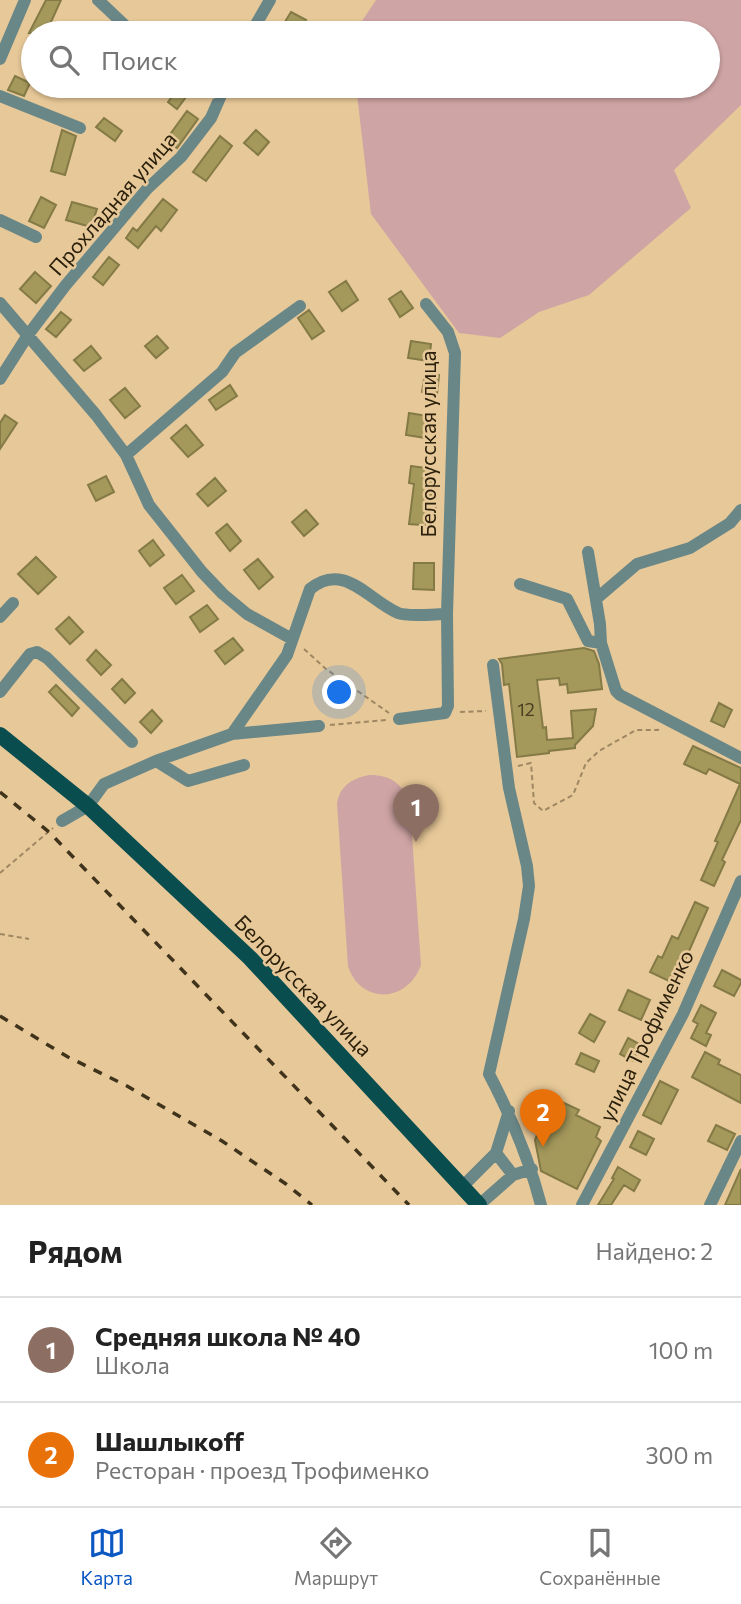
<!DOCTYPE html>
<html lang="ru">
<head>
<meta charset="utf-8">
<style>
  :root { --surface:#fff; --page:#f2f2f2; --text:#222; --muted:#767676; --line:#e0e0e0; --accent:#0c58c3 }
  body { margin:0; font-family:Commissioner,sans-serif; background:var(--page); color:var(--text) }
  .you { position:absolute; left:340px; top:693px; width:24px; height:24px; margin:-18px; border:5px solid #fff; border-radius:50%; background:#1a73e8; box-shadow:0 0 0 10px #1a73e833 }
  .badge { display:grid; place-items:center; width:46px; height:46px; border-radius:50%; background:var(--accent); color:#fff; font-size:23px; font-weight:700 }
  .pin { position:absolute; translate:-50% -58px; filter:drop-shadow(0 2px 4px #0008) }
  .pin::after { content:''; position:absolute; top:37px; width:24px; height:21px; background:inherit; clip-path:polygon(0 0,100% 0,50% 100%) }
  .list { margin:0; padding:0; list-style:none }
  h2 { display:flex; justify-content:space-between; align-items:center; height:91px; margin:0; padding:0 28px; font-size:30px }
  h2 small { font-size:23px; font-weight:400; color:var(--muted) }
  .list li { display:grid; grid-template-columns:46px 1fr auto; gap:21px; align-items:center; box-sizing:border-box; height:105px; padding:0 28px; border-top:2px solid var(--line) }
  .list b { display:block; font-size:26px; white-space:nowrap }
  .list p { margin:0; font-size:23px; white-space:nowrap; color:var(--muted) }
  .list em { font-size:23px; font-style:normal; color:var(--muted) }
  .icon { flex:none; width:38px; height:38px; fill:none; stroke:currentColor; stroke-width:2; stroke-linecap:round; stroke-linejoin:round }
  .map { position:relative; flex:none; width:741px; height:1205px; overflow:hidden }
  .search { position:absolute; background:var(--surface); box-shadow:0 2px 5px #0004; left:21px; right:21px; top:21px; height:77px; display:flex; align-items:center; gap:18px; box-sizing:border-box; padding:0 24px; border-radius:38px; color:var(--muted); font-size:26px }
  .sheet { height:301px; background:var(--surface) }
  nav { display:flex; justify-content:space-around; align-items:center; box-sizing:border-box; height:98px; border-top:2px solid var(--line); background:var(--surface); font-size:19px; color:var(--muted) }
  nav a { display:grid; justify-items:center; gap:4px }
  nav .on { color:var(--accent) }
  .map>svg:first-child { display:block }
  .green { fill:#cfa4a4 }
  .building { fill:#a4985b; stroke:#847a46; stroke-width:2 }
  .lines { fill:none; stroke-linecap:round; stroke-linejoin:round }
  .path { stroke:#9e8762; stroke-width:2; stroke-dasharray:5 3.5; stroke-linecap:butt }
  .minor { stroke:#6a8788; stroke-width:12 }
  .major { stroke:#094d4f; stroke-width:16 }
  .rail { stroke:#40331c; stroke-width:3.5; stroke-dasharray:9 9; stroke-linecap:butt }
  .labels { text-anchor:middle; stroke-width:5; stroke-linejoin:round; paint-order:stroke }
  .number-label { font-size:18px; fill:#493e20 }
  .street-label { font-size:21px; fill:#2b200c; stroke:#e7c898 }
</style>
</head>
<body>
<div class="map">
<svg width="741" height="1205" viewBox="0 0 741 1205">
  <rect width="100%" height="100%" fill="#e7c898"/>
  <path class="green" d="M376 0H741V105L674 170 691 208 589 295 539 312 500 338 459 333 371 214 356 86H708V33H354Z
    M369 775C392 775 404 784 410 807L421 965C407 1004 360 1004 348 966L337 804C339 787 352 778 369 775Z"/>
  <path class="building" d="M46 0H61L46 33H29Z
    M291 12 306 20 298 33H285L280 30Z
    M15 76 30 83 24 96 8 90Z
    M180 86H187L192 89 177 109 168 102Z
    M187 111 198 119 177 148 166 140Z
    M104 118 122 131 115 141 96 127Z
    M62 130 76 136 65 175 51 171Z
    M256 130 269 142 258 155 244 143Z
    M220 136 232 146 206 181 193 172Z
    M41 197 56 205 44 228 29 221Z
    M163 199 177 210 161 231 156 226 138 248 126 238 133 228 137 231Z
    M72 202 97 209 91 227 66 220Z
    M109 257 119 265 103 285 93 277Z
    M35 272 51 286 36 303 20 289Z
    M346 281 358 300 342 311 329 292Z
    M401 291 413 308 400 317 389 299Z
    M309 310 324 331 312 339 298 318Z
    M61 312 71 320 56 337 46 329Z
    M157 336 168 348 156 358 145 346Z
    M411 341 431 344 429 361 408 358Z
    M91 346 101 358 84 371 74 360Z
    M425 373 439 375 437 394 422 392Z
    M230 385 237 396 216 410 209 400Z
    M125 388 140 406 125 418 110 400Z
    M409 413 428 416 426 438 406 435Z
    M5 415 17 423 0 449V423Z
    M186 425 203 445 188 457 171 438Z
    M411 466 434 469 431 502H436L434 526 409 524 414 484 409 483Z
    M106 476 114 492 96 501 88 485Z
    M215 478 226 491 208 506 197 494Z
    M306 510 318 524 304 536 292 522Z
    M227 524 241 541 230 551 216 533Z
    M153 540 164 555 150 566 139 551Z
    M36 557 56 577 38 594 18 574Z
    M258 559 273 577 259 589 244 570Z
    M414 563H434V590L413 589Z
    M182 575 194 591 176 604 164 588Z
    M207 605 218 619 200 632 190 617Z
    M69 617 83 632 70 644 56 629Z
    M233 638 243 650 225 664 215 651Z
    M584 648 594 651 599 664 602 689 568 693 567 684 560 685 559 678 537 680 543 728 546 727 547 740 573 738 571 711 596 709 593 726 575 745V748L549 751V753L517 757 509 684 504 685 502 664 499 659Z
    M96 650 111 665 101 675 87 660Z
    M122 679 135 693 125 703 112 689Z
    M56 685 79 708 72 716 49 692Z
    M719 703 732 710 724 727 711 721Z
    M152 710 162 721 151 733 140 722Z
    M693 746 741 768V820L722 860 725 862 714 886 701 880 718 842 715 841 740 784 709 769 706 774 684 764Z
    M695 902 708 908 686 958 683 957 671 982 650 972 658 956 662 958 672 936 678 939Z
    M722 970 741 980V983L734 996 714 986Z
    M628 990 650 1000 641 1020 619 1010Z
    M701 1005 716 1013 706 1033 711 1035 706 1046 691 1038 698 1024 693 1021Z
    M590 1014 605 1022 594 1042 579 1033Z
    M628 1038 641 1045 633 1061 620 1054Z
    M705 1052 720 1060 718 1064 741 1075V1103L692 1077Z
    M581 1053 599 1061 594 1072 576 1064Z
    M660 1081 678 1090 661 1124 643 1115Z
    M551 1097 579 1110 576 1115 600 1127 596 1137 601 1141 577 1189 541 1171 535 1140Z
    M716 1125 735 1134 727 1150 708 1141Z
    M638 1131 654 1139 646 1155 630 1147Z
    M618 1167 640 1180 634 1191 624 1185 611 1205H598L614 1179 612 1178Z
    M741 1169V1205H725Z"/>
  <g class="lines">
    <path class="path" d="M304 649 326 669 389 713
      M460 712 486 711
      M330 725 387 720
      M518 766 531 763 534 803 543 811 573 795 586 763 599 751 636 730H658L659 727
      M0 873 53 828
      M0 934 29 939"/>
    <path class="minor" d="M98 0 133 33
      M251 33 270 0
      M0 59 25 0
      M202 86 221 95
      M0 96 80 128
      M0 220 36 237
      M0 303 96 415 126 455 149 505 202 572 223 594 247 614 292 639
      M0 379 28 335 65 286 147 189 181 157 211 118 225 86
      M126 455 222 372 235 353 300 306
      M588 552 600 624 601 643 616 691 620 695 741 758
      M520 584 567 599 588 641 601 643
      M596 599 637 564 690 548 730 523 741 510
      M0 617 13 603
      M493 665 509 788 527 866 529 886 524 919 489 1074C511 1116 529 1159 541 1205
      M0 692 30 654 37 652 47 658 132 742
      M399 719 445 713 448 706 447 614 455 353 448 332 426 304
      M232 734 287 655 310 589C344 561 368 600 398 613 407 617 436 614 447 614
      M156 761 188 781 244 765
      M62 821 88 806 104 784 156 761 232 734 319 726
      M509 1111 496 1153 513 1175
      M462 1187 496 1153
      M479 1205 513 1175 532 1169
      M582 1205 683 1014 741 881
      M710 1205 741 1141"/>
    <path class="major" d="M0 735 88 806 250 958 479 1205"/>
    <path class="rail" d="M0 792 49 832 409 1205
      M0 1016 68 1057 127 1086 222 1141 286 1184 312 1205"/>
  </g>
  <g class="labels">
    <g class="number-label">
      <text x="526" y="716">12</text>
    </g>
    <g class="street-label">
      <text transform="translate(113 204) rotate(-49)" y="7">Прохладная улица</text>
      <text transform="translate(429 444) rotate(-90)" y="7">Белорусская улица</text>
      <text transform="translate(303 986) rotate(46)" y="7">Белорусская улица</text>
      <text transform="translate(647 1036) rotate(-64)" y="7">улица Трофименко</text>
    </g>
  </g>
</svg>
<div class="you"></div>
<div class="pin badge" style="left:416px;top:842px;background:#8d6e63">1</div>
<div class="pin badge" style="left:543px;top:1147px;background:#e8710a">2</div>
<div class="search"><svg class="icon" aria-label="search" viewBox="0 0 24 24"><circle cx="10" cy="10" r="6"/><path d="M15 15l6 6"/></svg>Поиск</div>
</div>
<section class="sheet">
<h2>Рядом<small>Найдено: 2</small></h2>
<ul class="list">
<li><span class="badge" style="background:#8d6e63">1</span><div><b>Средняя школа № 40</b><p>Школа</p></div><em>100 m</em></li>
<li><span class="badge" style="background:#e8710a">2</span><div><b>Шашлыкоff</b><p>Ресторан · проезд Трофименко</p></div><em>300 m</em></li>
</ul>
</section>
<nav>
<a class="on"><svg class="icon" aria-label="map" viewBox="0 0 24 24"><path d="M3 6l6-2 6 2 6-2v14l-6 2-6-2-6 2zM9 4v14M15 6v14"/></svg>Карта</a>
<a><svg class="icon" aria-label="directions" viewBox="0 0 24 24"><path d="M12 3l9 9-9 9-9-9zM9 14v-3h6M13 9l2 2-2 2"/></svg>Маршрут</a>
<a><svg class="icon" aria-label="saved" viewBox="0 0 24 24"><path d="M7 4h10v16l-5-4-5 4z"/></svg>Сохранённые</a>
</nav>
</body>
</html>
